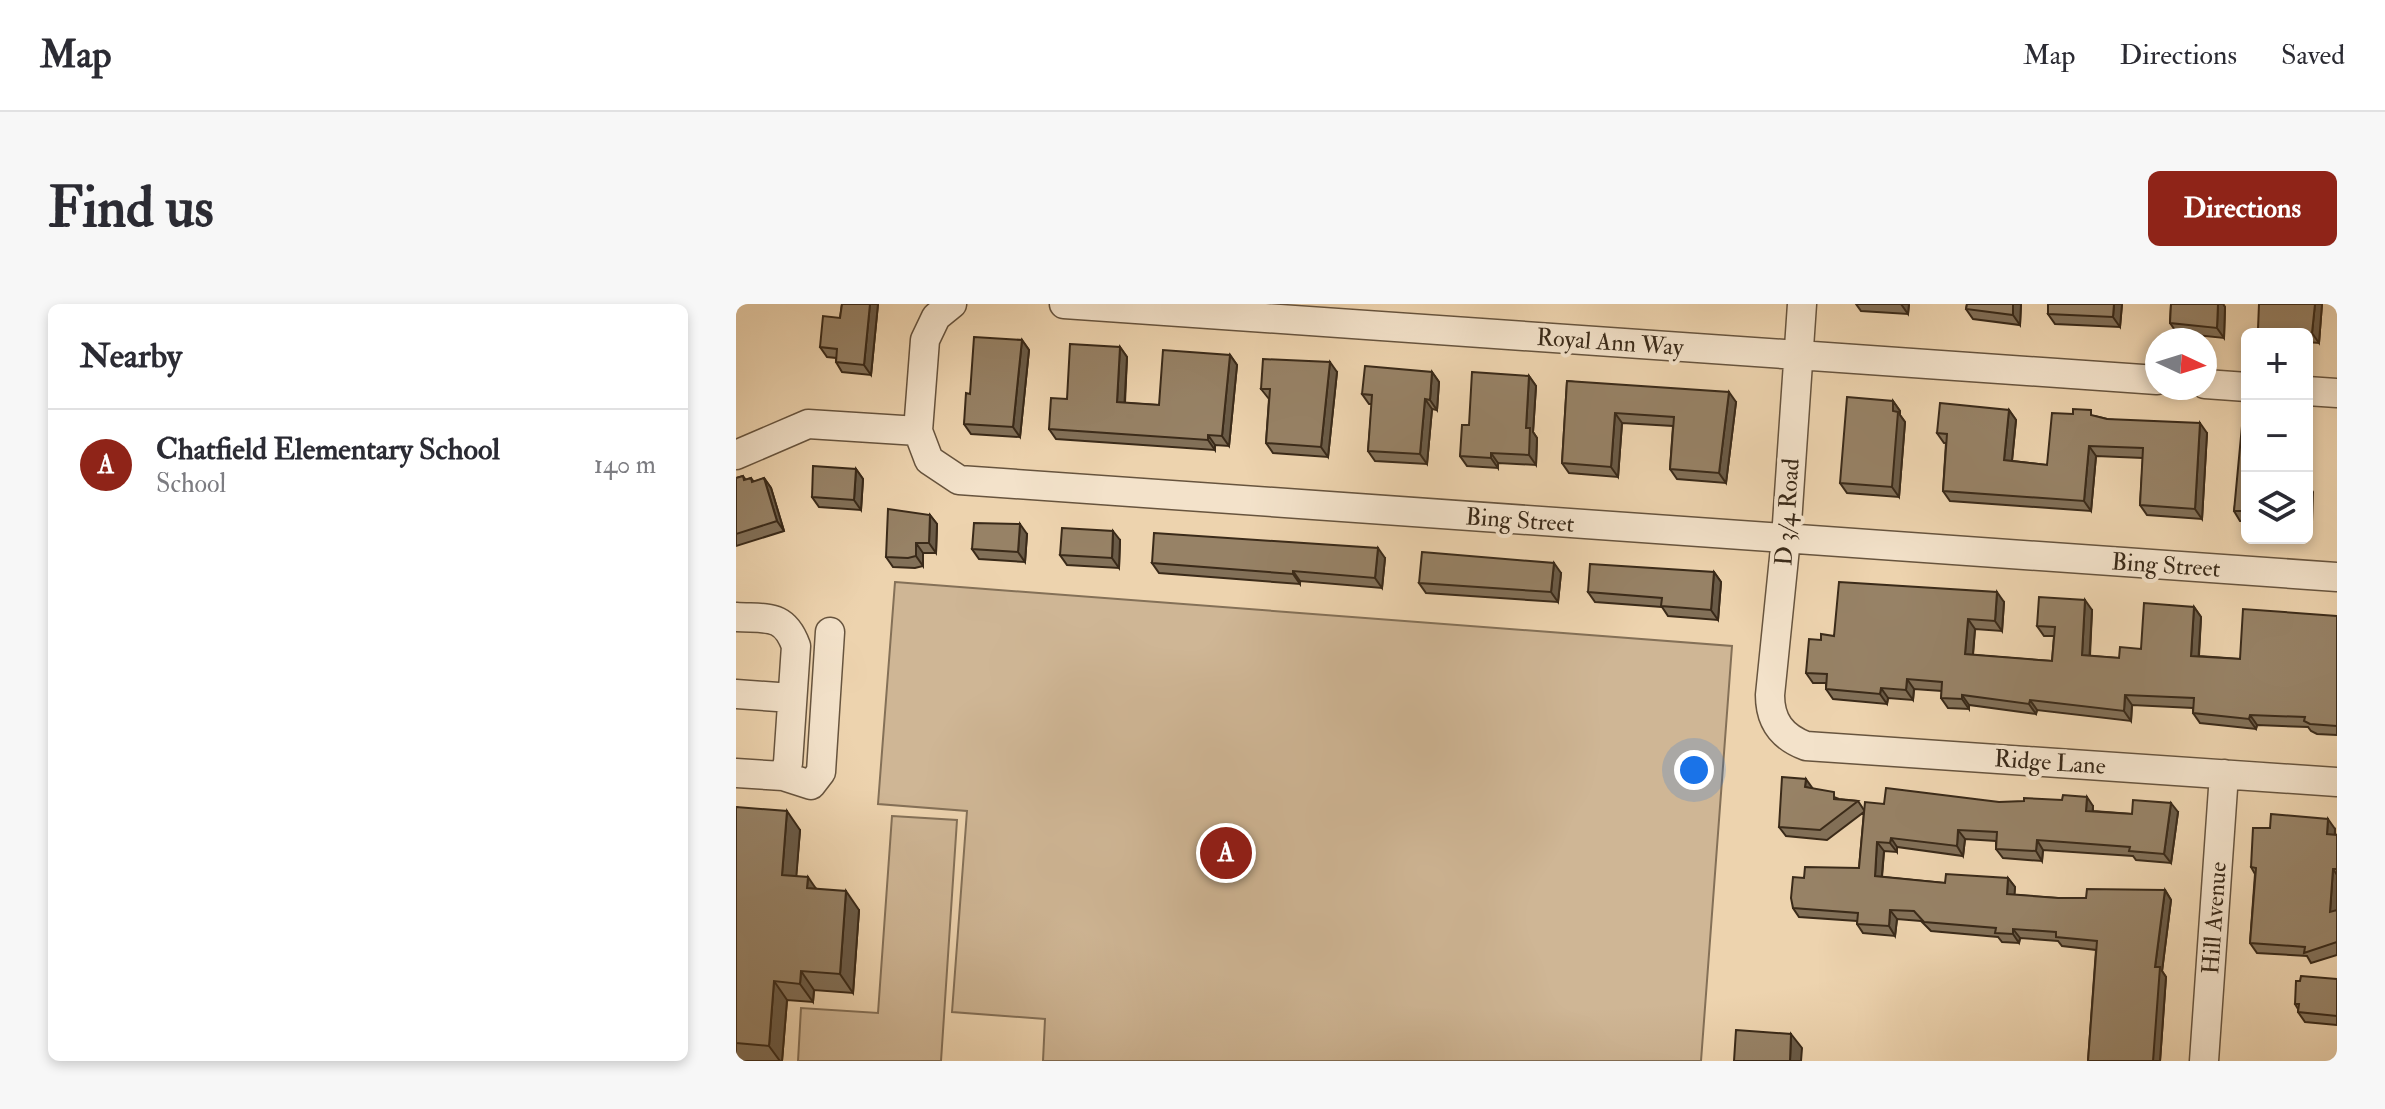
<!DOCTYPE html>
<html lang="en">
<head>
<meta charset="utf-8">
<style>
  :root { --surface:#fff; --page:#f7f7f7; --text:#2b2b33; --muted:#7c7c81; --line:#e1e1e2; --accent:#8f2418 }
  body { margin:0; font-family:"IM FELL Double Pica",serif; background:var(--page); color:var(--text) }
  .controls { position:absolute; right:24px; top:24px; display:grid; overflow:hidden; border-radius:12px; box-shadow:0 4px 12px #0003 }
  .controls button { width:72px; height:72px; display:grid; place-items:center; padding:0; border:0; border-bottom:2px solid var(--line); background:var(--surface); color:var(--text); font:40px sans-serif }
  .compass { position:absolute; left:1409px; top:24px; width:72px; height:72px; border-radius:50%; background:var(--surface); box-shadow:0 4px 12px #0003; rotate:94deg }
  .you { position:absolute; left:958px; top:466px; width:28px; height:28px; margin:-20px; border:6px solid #fff; border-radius:50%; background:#1a73e8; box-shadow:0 0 0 12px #1a73e833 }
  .badge { display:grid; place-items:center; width:52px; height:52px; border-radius:50%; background:var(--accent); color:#fff; font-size:26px; font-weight:700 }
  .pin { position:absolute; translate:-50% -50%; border:4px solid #fff; box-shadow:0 2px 8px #0006 }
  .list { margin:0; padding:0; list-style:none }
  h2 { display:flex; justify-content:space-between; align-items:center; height:104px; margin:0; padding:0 32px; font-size:34px }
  h2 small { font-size:26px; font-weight:400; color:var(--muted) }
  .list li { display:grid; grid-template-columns:52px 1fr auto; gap:24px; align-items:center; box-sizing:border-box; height:112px; padding:0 32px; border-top:2px solid var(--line) }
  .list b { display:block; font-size:30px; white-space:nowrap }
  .list p { margin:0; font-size:26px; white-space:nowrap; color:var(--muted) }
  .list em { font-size:26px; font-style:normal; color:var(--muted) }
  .icon { flex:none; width:44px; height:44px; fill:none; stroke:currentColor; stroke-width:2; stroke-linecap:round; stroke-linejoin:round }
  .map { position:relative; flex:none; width:1601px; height:757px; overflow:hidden; border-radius:12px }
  header { display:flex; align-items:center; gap:48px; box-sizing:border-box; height:112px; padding:0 40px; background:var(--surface); border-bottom:2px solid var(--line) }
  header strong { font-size:38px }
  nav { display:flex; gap:44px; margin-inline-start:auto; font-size:28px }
  .intro { display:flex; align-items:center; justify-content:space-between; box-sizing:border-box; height:192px; padding:0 48px }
  h1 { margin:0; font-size:56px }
  .button { padding:20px 36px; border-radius:12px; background:var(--accent); color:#fff; font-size:28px; font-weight:700 }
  main { display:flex; gap:48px; padding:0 48px }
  aside { flex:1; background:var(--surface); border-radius:12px; box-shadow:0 4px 12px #0003 }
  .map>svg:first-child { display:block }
  .green { fill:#cfb695; stroke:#847057; stroke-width:2 }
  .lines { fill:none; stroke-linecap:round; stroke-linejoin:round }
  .minor-casing { stroke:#67543e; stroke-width:31 }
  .minor { stroke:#f3e2ca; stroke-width:28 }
  .wall { fill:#827058; stroke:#3a2a19; stroke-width:2 }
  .shaded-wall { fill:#6a5b47; stroke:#3a2a19; stroke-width:2 }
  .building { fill:#978266; stroke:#3a2a19; stroke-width:2 }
  .labels { text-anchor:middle; stroke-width:8; stroke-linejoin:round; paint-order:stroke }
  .street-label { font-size:24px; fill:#3a2a19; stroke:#f3e2ca }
</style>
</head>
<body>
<header>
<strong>Map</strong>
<nav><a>Map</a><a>Directions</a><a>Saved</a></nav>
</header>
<div class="intro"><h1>Find us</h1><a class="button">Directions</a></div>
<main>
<aside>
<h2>Nearby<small></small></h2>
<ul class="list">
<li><span class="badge">A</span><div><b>Chatfield Elementary School</b><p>School</p></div><em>140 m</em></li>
</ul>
</aside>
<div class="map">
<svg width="1601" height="757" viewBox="0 0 1601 757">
  <rect width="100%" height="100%" fill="#edd3ae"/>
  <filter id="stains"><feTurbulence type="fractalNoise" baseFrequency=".0025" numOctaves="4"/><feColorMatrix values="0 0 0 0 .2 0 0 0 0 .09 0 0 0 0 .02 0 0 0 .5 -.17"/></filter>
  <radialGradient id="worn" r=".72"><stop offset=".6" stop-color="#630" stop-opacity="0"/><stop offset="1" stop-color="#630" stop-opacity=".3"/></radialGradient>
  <path class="green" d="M159 278 996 342 965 757H307L309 715 216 708 231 507 142 500Z
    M156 512 221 516 205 757H62L65 704 142 709Z"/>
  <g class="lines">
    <g class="minor-casing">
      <path id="minor" d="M216 0 200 13 189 36 182 127 193 156 223 176 1601 273
        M328 0 1421 76
        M1066 0 1050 234 1034 391C1034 417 1046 433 1070 442L1601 478
        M1469 80 1511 83
        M1571 87 1601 89
        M0 151 72 120 182 127
        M0 313C31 315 48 309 60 342L52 459 47 472
        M0 390 56 394
        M0 469 47 472 75 481 85 468 94 328
        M1468 757 1488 470"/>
    </g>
    <use href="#minor" class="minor"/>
  </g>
  <path class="wall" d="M106 0H142L135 71 106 68 100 58V54L91 53 84 43 104 14Z
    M1120 0H1173L1172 10 1125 7Z
    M1231 0H1285L1284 21 1237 15 1230 5Z
    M1386 0 1384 23 1319 20 1312 10Z
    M1435 0H1487L1489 3 1488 34 1441 29 1434 19Z
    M1586 0 1583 39 1571 38V30H1525L1522 25Z
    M286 36 293 46 284 133 235 130 228 120 234 90Z
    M384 43 391 53 389 99 423 101 494 51 501 61 493 142 479 141V146L320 135 313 125 331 95Z
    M601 68 592 153 537 149 530 139 533 95 525 85Z
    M696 68 703 78 701 106 696 105 691 160 639 157 632 147 636 100H633L626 90Z
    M793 72 800 82 797 128 801 134 800 161 762 159V164L731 162 724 152 733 121Z
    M831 77 1000 98 990 179 941 175 934 165 937 122 886 119 882 173 833 169 826 159Z
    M1157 97 1164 107V111L1169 118 1163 193 1111 189 1104 179Z
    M1273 106 1280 116 1276 157 1311 161 1359 112 1371 115 1471 129 1466 215 1411 211 1404 201 1407 154 1360 152 1355 207 1214 197 1207 187 1210 139H1208L1201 129Z
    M1511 123V217H1504L1498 207Z
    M120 165 127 175 125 206 83 203 76 193Z
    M7 172 10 176 15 174 18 178 28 174 35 184 48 227 0 242V174Z
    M194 211 201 220 200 249H187V262L179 264 157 263 150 253Z
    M291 230 289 258 243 255 236 245Z
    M384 236 383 264 331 261 324 251Z
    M649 254 646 284 564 277V280L423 269 416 259Z
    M978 268 985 278 982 316 932 312 926 303 859 298 852 288Z
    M825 269 822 298 690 289 683 279Z
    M1268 298 1266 327 1239 325 1237 351 1316 357 1318 332H1308L1301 322 1356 306 1354 352 1383 354 1405 345 1458 303 1465 313 1463 352 1504 355 1601 312V431L1581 430 1575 427 1572 423 1521 421 1520 425 1464 419 1457 409V404L1396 401 1395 417 1301 406 1300 410 1233 401V405L1212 404 1205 394 1206 387 1178 385 1177 396 1152 394 1151 400 1097 395 1090 385V379H1077L1070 369 1085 336 1098 332Z
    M1077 485 1103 495 1122 497 1128 506 1148 500 1263 498 1357 502V507L1396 510 1442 508 1435 559 1400 556 1397 552 1307 546 1306 557 1267 554 1260 545V537L1229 535 1227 552 1161 543V548L1148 547 1146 573 1209 579 1272 574 1279 583 1278 591 1322 594H1350L1429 586 1435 596 1426 667 1430 673 1424 757H1352L1360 646 1326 642 1322 637 1284 634 1283 639 1266 638 1262 633 1195 627 1185 617 1161 615 1159 632 1127 629 1121 620V617L1063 613 1057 604 1068 574 1123 564 1128 508 1091 536 1050 532 1043 523Z
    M0 503 64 526 60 572 81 585 123 606 117 689 78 686 77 698 51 696 46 757H0Z
    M1599 525V530L1601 531V651L1575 659 1571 652 1521 649 1514 639 1519 570 1515 563Z
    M1601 675V721L1569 718 1562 708V705L1559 700Z"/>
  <path class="shaded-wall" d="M134 0H142L135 71 128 61Z
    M1165 0H1173L1172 10Z
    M1277 0H1285L1284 21 1277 11Z
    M1378 0H1386L1384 23 1377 13Z
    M1482 0H1487L1489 3 1488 34 1481 24Z
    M1579 0H1586L1583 39 1576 29Z
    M286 36 293 46 284 133 277 123Z
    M384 43 391 53 388 108 381 98Z
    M494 51 501 61 493 142 486 132Z
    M594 58 601 68 592 153 585 143Z
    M696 68 703 78 701 106 694 96Z
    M793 72 800 82 797 128 801 134 800 161 793 151 790 124Z
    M993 88 1000 98 990 179 983 169Z
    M689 95 696 105 691 160 684 150Z
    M1157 97 1164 107V111L1169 118 1163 193 1156 183Z
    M1273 106 1280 116 1275 166 1268 156Z
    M879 109 886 119 882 173 875 163Z
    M1464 119 1471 129 1466 215 1459 205Z
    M1571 129 1574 134 1572 180 1577 188 1576 218 1571 211Z
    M472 131 479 141V146L472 136Z
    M1353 142 1360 152 1355 207 1348 197Z
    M755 149 762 159V164L755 154Z
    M120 165 127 175 125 206 118 196Z
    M28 174 35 184 48 227 41 217Z
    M194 211 201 220 200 249 193 239Z
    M284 220 291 230 289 258 282 248Z
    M377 227 384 236 383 264 376 254Z
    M180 239 187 249V262L180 252Z
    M642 244 649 254 646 284 639 274Z
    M818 259 825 269 822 298 815 288Z
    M557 267 564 277V280L557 270Z
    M978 268 985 278 982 316 975 306Z
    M1261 288 1268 298 1266 327 1259 317Z
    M1349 296 1356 306 1353 361 1346 351Z
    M1458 303 1465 313 1462 362 1455 352Z
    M1232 315 1239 325 1236 360 1229 350Z
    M1171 375 1178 385 1177 396 1170 386Z
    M1145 384 1152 394 1151 400 1144 390Z
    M1226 391 1233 401V405L1226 395Z
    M1389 391 1396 401 1395 417 1388 407Z
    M1294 396 1301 406 1300 410 1293 400Z
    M1514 411 1521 421 1520 425 1513 415Z
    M1070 475 1077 485 1069 483Z
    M1351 493 1357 502 1356 516 1350 507Z
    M1435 499 1442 508 1435 559 1428 550Z
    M51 507 64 526 59 589 46 571Z
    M1592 515 1599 525 1598 540 1591 530Z
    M1222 526 1229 535 1227 552 1221 542Z
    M1155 534 1161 543V548L1154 539Z
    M1301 536 1307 546 1306 557 1300 547Z
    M1141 538 1148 547 1145 581 1139 572Z
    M1597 565 1601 571V618L1594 608Z
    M72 573 85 592 71 584Z
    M1272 574 1279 583 1278 600 1271 590Z
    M1429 586 1435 596 1426 667 1430 673 1424 757H1417L1419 663Z
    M110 587 123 606 117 689 104 670Z
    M1154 606 1161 615 1159 632 1153 622Z
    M1277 625 1284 634 1283 639 1277 630Z
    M65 667 78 686 77 698 64 680Z
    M38 677 51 696 46 757H44L33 742Z
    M1055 730 1066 744 1065 757H1054Z"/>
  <path class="building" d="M106 0H134L128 61 100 58 101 45 84 43 87 12 104 14Z
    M1231 0H1277V11L1230 5Z
    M1312 0H1378L1377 13 1312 10Z
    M1435 0H1482L1481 24 1434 19Z
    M1523 0H1579L1576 29 1522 25Z
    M238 33 286 36 277 123 228 120 230 89 234 90Z
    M334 40 384 43 381 98 423 101 427 46 494 51 486 132 472 131V136L313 125 315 94 331 95Z
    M527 55 594 58 585 143 530 139 534 85H525Z
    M629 62 696 68 694 96 689 95 684 150 632 147 636 91 626 90Z
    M736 68 793 72 790 124H794L793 151 755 149V154L724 152 726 121H733Z
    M831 77 993 88 983 169 934 165 938 113 879 109 875 163 826 159Z
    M1111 93 1157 97V107L1162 108 1156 183 1104 179Z
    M1204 99 1273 106 1268 156 1311 161 1316 109 1337 110V105L1355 106V111L1371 115 1464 119 1459 205 1404 201 1407 144 1353 142 1348 197 1207 187 1211 130 1201 129Z
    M1506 122 1511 123V207H1498Z
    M77 162 120 165 118 196 76 193Z
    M7 172 8 176 15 174 16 178 28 174 41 217 0 230V174Z
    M152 205 194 211 193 239H180V252L172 254 150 253Z
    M238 219 284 220 282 248 236 245Z
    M326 224 377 227 376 254 324 251Z
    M418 229 642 244 639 274 557 267V270L416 259Z
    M686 248 818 259 815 288 683 279Z
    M854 260 978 268 975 306 925 302 926 294 852 288Z
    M1103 278 1261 288 1259 317 1232 315 1229 350 1316 357 1319 323 1301 322 1303 293 1349 296 1346 351 1383 354 1384 343 1405 345 1408 299 1458 303 1455 352 1504 355 1507 305 1601 312V422L1574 420 1568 417 1569 413 1514 411 1513 415 1457 409 1458 394 1389 391 1388 407 1294 396 1293 400 1226 391V395L1205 394 1206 378 1171 375 1170 386 1145 384 1144 390 1090 385 1091 370 1070 369 1073 335 1085 336V330L1098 332Z
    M1046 473 1070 475 1069 483 1098 488V495L1122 497 1084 526 1043 523Z
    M1150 484 1263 498 1288 497V494L1326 496 1327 491 1351 493 1350 507 1396 510 1397 496 1435 499 1428 550 1393 547 1394 543 1301 536 1300 547 1260 545 1261 528 1222 526 1221 542 1155 534 1154 539 1141 538 1139 572 1209 579 1210 570 1272 574 1271 590 1322 594H1350L1351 585 1429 586 1419 663H1424L1417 757H1352L1361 637 1320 633V628L1277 625V630L1259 629 1260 624 1188 618 1178 607 1154 606 1153 622 1121 620 1122 609 1057 604 1055 594 1057 573 1068 574 1069 563 1123 564 1129 498 1148 500Z
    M0 503 51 507 46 571 72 573 71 584 110 587 104 670 65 667 64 680 38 677 33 742 0 739Z
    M1535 510 1592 515 1591 530 1601 531V565H1597L1594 608 1601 606V638L1568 649 1569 643 1514 639 1520 564 1515 563 1517 524H1534Z
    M1565 672 1601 675V712L1562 708 1563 700H1559L1560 677H1564Z
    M1000 726 1055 730 1054 757H998Z"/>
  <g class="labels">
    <g class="street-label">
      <text transform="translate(874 38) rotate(4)" y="8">Royal Ann Way</text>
      <text transform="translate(1051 208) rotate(-86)" y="8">D 3/4 Road</text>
      <text transform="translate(784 216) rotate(4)" y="8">Bing Street</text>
      <text transform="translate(1430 261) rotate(4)" y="8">Bing Street</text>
      <text transform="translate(1314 458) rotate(4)" y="8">Ridge Lane</text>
      <text transform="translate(1478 614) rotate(-86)" y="8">Hill Avenue</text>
    </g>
  </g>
  <rect width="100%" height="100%" filter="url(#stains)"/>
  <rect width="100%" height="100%" fill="url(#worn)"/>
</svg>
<div class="controls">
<button>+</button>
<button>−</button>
<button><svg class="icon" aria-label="layers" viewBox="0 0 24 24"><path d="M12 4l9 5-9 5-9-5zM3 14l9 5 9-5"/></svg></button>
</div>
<svg class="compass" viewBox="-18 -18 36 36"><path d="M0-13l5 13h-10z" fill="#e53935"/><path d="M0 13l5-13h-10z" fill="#7c7c81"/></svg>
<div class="you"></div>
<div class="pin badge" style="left:490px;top:549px">A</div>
</div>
</main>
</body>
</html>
